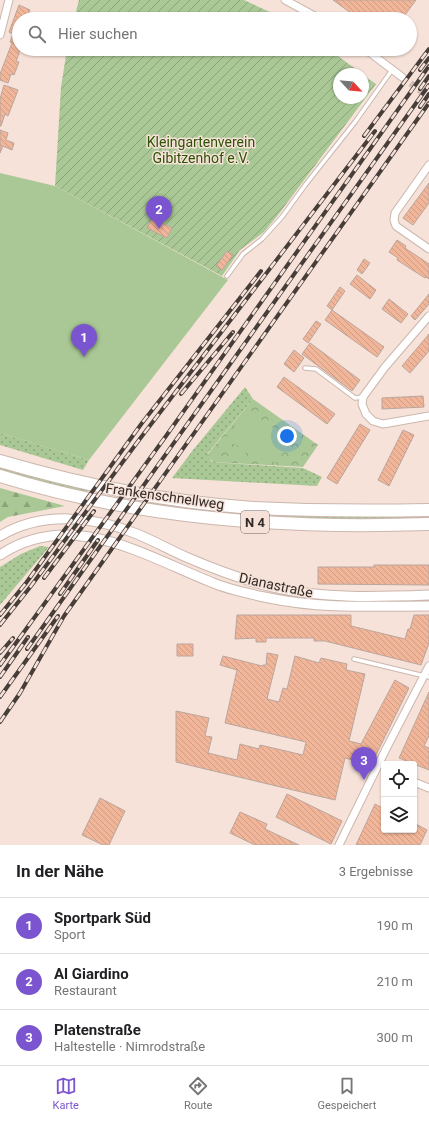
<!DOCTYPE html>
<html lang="de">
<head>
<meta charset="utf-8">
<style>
  :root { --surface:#fff; --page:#f2f2f2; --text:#202124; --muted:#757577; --line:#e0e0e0; --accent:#7a55cf }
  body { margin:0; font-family:Roboto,sans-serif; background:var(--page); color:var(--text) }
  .controls { position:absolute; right:12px; bottom:12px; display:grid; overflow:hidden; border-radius:4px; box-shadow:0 1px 3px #0004 }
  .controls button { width:36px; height:36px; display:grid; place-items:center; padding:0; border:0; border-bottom:1px solid var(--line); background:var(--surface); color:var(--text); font:20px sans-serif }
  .compass { position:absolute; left:333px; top:68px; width:36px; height:36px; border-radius:50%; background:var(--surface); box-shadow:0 1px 3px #0004; rotate:116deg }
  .you { position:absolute; left:287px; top:436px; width:14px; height:14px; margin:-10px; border:3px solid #fff; border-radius:50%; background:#1a73e8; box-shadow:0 0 0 6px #1a73e833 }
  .badge { display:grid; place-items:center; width:26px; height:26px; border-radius:50%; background:var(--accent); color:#fff; font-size:13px; font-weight:700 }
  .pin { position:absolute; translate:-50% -33px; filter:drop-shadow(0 1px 2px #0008) }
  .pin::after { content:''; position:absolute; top:21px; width:14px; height:12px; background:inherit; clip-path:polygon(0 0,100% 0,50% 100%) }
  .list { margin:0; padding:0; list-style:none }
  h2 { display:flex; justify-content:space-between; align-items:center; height:52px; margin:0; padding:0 16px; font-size:17px }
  h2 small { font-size:13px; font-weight:400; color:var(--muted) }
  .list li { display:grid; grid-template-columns:26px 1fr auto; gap:12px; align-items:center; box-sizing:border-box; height:56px; padding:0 16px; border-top:1px solid var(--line) }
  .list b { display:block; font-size:15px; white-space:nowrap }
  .list p { margin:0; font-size:13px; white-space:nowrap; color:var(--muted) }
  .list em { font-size:13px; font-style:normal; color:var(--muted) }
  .icon { flex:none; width:22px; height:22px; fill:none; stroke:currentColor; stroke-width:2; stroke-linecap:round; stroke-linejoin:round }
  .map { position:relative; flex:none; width:429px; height:845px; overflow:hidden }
  .search { position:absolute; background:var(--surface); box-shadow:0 1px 3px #0004; left:12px; right:12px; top:12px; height:44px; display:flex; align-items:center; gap:10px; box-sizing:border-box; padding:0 14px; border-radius:22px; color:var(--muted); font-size:15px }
  .sheet { height:220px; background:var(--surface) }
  nav { display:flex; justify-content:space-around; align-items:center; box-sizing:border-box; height:56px; border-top:1px solid var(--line); background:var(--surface); font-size:11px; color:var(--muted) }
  nav a { display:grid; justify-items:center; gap:2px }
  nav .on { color:var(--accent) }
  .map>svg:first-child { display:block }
  .grass { fill:url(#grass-dots) }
  .forest { fill:url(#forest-firs) }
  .park { fill:url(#park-crowns) }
  .garden { fill:url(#garden-furrows) }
  .pitch { fill:#aac896 }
  .building { fill:url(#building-back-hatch); stroke:#baa69d }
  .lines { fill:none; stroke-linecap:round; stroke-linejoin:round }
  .street-tunnel { stroke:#d0bdb5; stroke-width:7; stroke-dasharray:7 3.5; stroke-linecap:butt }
  .lane-casing { stroke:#cbb7ad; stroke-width:5.5 }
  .street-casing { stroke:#cbb7ad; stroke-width:9 }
  .secondary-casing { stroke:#cbb7ad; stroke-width:11 }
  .highway-casing { stroke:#cbb7ad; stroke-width:14 }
  .lane { stroke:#fff; stroke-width:3.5 }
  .street { stroke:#fff; stroke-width:7 }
  .secondary { stroke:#fff; stroke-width:9 }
  .highway { stroke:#fff; stroke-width:12 }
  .rail-casing { stroke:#473e3a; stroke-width:4 }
  .rail { stroke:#f7e2d9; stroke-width:2.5; stroke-dasharray:8; stroke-linecap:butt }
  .labels { text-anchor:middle; stroke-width:3; stroke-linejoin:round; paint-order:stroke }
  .shield { fill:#f7e2d9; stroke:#6d615c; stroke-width:1 }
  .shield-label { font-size:13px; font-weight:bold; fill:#322a27 }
  .park-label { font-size:14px; fill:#2d5204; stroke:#f7e2d9 }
  .street-label { font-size:14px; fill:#322a27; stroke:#f7e2d9 }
</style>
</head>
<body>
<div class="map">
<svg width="429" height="845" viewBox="0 0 429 845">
  <defs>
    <pattern id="grass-dots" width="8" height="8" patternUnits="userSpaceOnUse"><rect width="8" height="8" fill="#aac896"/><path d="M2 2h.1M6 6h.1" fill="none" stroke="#8ba37a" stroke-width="1.8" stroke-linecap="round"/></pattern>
    <pattern id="forest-firs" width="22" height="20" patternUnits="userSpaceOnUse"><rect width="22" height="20" fill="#aac896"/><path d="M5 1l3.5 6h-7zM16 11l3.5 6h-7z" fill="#8ba37a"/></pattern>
    <pattern id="park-crowns" width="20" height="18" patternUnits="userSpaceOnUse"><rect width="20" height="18" fill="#aac896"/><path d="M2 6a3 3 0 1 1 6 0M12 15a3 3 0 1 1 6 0" fill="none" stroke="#8ba37a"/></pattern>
    <pattern id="garden-furrows" width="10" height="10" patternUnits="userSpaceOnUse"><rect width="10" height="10" fill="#aac896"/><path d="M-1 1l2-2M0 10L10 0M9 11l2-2" fill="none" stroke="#8ba37a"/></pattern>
    <pattern id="building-back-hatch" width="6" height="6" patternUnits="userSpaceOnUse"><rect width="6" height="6" fill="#f1b599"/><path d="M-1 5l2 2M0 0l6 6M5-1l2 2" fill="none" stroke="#cf9c84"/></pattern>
  </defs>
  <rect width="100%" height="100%" fill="#f7e2d9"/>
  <path class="grass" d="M245 387 253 399 207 454 212 462 303 468 322 477 317 486 172 478 193 450Z
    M0 433 89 460 83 470 0 445Z
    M0 465 89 488 86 494 0 471Z
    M153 500 429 514V519L359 521 252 518 149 505Z
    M40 546 49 547 0 605V567L21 554Z"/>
  <path class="forest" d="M0 488 65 506 8 517 0 522Z"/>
  <path class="park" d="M253 399 318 445 303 467 213 462 207 455Z"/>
  <path class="garden" d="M79 0H244L285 19H74Z
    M67 49H329L362 74H339V98H363V75L376 84 278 215 264 232 240 250 222 276 55 186 61 87Z"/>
  <path class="pitch" d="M0 173 55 186 228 280 89 460 0 433Z
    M245 412 293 439 276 463 246 449 245 461 233 460 234 449H245L225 440Z"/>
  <path class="building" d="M333 0H416L402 19H359Z
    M19 5 30 10 26 19H19V54L16 61 19 62 14 75 11 74 8 83 0 80V74L12 43 10 42 13 34 9 32Z
    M4 85 18 90 8 116 5 114 1 126H0V99Z
    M0 130 8 133 6 140 14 143 12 150 3 146 0 153Z
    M429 183V203L413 225 403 218Z
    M152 218 172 228 167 238 147 228Z
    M397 240 406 246 405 248 429 264V279L426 277 425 278 397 260 398 258 389 252Z
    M227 251 233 255 222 270 216 266Z
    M364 259 370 263 362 274 357 270Z
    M357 275 376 290 370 299 350 284Z
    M340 287 345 291 332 310 327 306Z
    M429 294V304L415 320 411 316Z
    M389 299 408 314 401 323 382 309Z
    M332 310 384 347 377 357 325 320Z
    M316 321 321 324 308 343 303 339Z
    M429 334V351L410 373 402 366Z
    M310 343 360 380 352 391 302 354Z
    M294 350 304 358 294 372 284 364Z
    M284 377 335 414 327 424 277 387Z
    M423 396 424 407 382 409V398Z
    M360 424 370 430 337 484 327 478Z
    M403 430 414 435 389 486 378 480Z
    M374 565H429V585L318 584V567H374Z
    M237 615H351V626L405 639 408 629H410L414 615H429V643L421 665 325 641H314V638H266V642H256V638L235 639Z
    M177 644H193V656H177Z
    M267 653 278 655 267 699 279 702 283 688 287 689 295 656 319 663 321 658 347 664 346 670 365 674 349 741 361 744 395 680 409 688 371 765 345 758 335 800 176 762V711L209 718 205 736 212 737 208 753 237 760 240 744 259 749 260 745 303 755 306 742 225 723 237 670 220 665 223 656 262 666 263 665H266Z
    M429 692V736L424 746 429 748V770L399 758Z
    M287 794 342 821 331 844 276 817Z
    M100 798 125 811 109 845H103L82 835Z
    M375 804 384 809V830H414V823L427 830 420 845H356Z
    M240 812 267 824 265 829 299 845H255L230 833Z"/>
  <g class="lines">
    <path class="street-tunnel" d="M402 77 429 97"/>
    <g class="lane-casing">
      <path id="lane" d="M227 276 243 254 262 239 282 217 306 184 355 122 392 70
        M305 368 316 369 355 398 363 397
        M354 659 429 677"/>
    </g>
    <g class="street-casing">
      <path id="street" d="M285 0 320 19
        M0 35 9 0
        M365 49 402 77
        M429 165 395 213 394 220 396 226 429 249
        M429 316 385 367 363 397 362 404 366 414 373 421 383 424 429 416
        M414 782 429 788
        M339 845 386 749 429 666"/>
    </g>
    <g class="secondary-casing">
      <path id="secondary" d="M0 536C42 511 93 516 137 534 154 541 170 550 186 557 214 569 243 580 272 587 324 599 377 597 429 595
        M0 555C71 508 143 555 211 582 229 590 250 594 269 598 321 609 376 606 429 606"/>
    </g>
    <g class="highway-casing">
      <path id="highway" d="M0 461C82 485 167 502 253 508 312 511 370 511 429 510
        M0 476C139 519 284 529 429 524"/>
    </g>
    <use href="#lane" class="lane"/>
    <use href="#street" class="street"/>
    <use href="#secondary" class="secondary"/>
    <use href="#highway" class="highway"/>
    <g class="rail-casing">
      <path id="rail" d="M420 70 429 58
        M420 89 429 76
        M420 107 429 94
        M364 136 429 49
        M181 394 233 332
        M44 578 94 511
        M60 594 98 540
        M0 615 26 583 142 423 261 271
        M0 625 31 586 139 440 375 131
        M27 649 429 85
        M0 653 13 638
        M0 665 166 436 429 66
        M0 677 28 637
        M0 697 58 616
        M0 722 20 693 64 616 429 103"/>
    </g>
    <use href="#rail" class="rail"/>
  </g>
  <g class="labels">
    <rect class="shield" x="241" y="511" width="28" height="22" rx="3"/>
    <g class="shield-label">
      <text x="255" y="527">N 4</text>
    </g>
    <g class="park-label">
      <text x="201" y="147">Kleingartenverein<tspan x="201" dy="16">Gibitzenhof e.V.</tspan></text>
    </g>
    <g class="street-label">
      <text transform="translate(165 496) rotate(8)" y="5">Frankenschnellweg</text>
      <text transform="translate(276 585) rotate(12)" y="5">Dianastraße</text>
    </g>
  </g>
</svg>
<div class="controls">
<button><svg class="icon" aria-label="locate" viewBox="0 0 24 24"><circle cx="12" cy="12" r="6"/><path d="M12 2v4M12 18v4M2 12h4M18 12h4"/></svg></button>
<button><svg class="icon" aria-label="layers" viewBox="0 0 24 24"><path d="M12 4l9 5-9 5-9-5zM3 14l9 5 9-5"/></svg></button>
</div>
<svg class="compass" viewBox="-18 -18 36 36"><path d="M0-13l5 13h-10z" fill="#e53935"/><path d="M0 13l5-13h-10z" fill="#757577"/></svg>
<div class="you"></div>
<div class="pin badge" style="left:84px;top:357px">1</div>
<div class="pin badge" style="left:159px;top:229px">2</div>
<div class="pin badge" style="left:364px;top:780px">3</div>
<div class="search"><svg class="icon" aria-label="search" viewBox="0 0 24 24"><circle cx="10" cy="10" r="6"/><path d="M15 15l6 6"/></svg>Hier suchen</div>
</div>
<section class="sheet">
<h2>In der Nähe<small>3 Ergebnisse</small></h2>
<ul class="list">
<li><span class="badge">1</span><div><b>Sportpark Süd</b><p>Sport</p></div><em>190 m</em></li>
<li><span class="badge">2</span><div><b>Al Giardino</b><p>Restaurant</p></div><em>210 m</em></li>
<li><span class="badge">3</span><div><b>Platenstraße</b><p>Haltestelle · Nimrodstraße</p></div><em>300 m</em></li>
</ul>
</section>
<nav>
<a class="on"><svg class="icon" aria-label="map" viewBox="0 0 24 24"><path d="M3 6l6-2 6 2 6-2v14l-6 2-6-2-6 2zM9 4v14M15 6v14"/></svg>Karte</a>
<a><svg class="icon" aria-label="directions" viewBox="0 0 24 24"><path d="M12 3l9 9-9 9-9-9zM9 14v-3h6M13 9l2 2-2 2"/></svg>Route</a>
<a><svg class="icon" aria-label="saved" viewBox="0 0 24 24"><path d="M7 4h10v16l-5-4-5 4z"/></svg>Gespeichert</a>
</nav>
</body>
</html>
